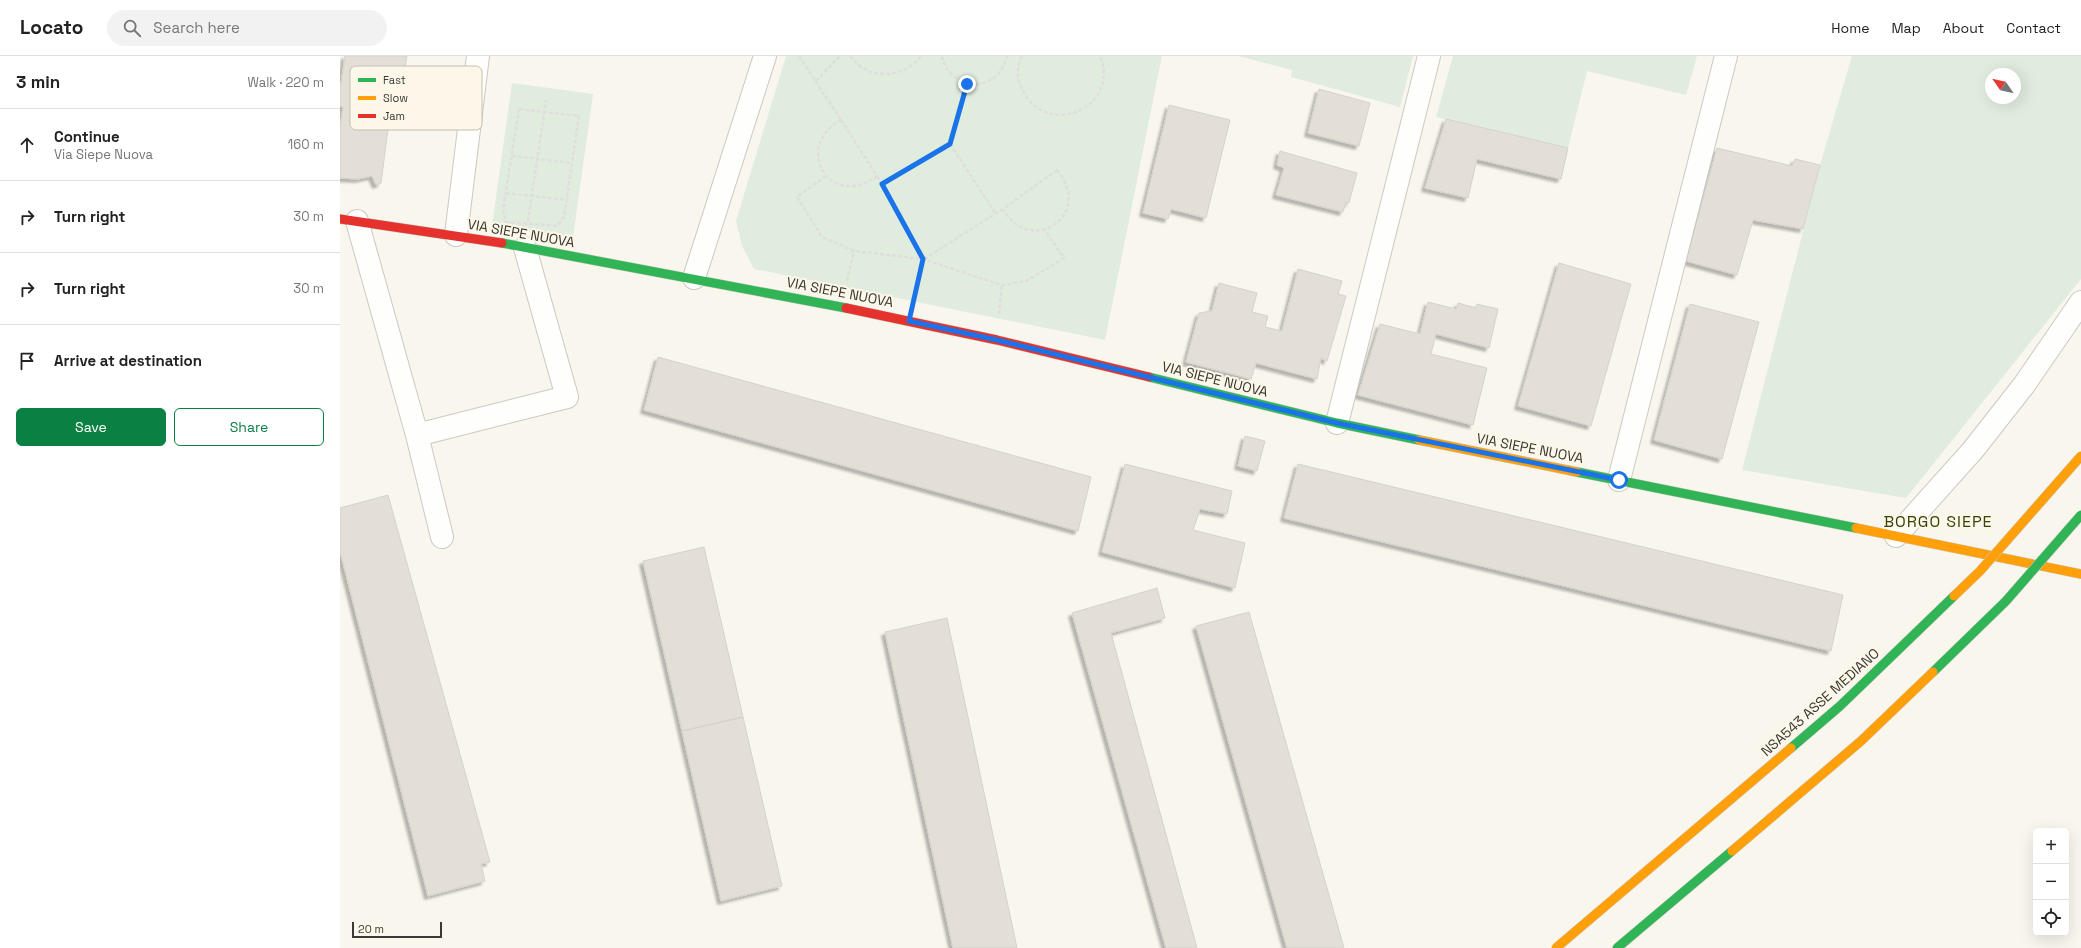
<!DOCTYPE html>
<html lang="en">
<head>
<meta charset="utf-8">
<style>
  :root { --surface:#fff; --page:#f2f2f2; --text:#222; --muted:#767676; --line:#e0e0e0; --accent:#0b8043 }
  body { margin:0; font-family:"Space Grotesk",sans-serif; background:var(--page); color:var(--text) }
  .controls { position:absolute; right:12px; bottom:12px; display:grid; overflow:hidden; border-radius:6px; box-shadow:0 4px 16px #0002 }
  .controls button { width:36px; height:36px; display:grid; place-items:center; padding:0; border:0; border-bottom:1px solid var(--line); background:var(--surface); color:var(--text); font:20px sans-serif }
  .compass { position:absolute; left:1645px; top:12px; width:36px; height:36px; border-radius:50%; background:var(--surface); box-shadow:0 4px 16px #0002; rotate:304deg }
  .scale { position:absolute; left:12px; bottom:10px; width:90px; box-sizing:border-box; padding-left:4px; border:2px solid #3b3934; border-top:0; font-size:11px; line-height:14px; white-space:nowrap; color:#3b3934; -webkit-text-stroke:3px #fdf7ea; paint-order:stroke }
  .stop { position:absolute; width:12px; height:12px; margin:-9px; border:3px solid #1a73e8; border-radius:50%; background:#fff }
  .stop.end { background:#1a73e8; border-color:#fff; box-shadow:0 1px 4px #0008 }
  .list { margin:0; padding:0; list-style:none }
  h2 { display:flex; justify-content:space-between; align-items:center; height:52px; margin:0; padding:0 16px; font-size:17px }
  h2 small { font-size:13px; font-weight:400; color:var(--muted) }
  .list li { display:grid; grid-template-columns:26px 1fr auto; gap:12px; align-items:center; box-sizing:border-box; height:72px; padding:0 16px; border-top:1px solid var(--line) }
  .list b { display:block; font-size:15px; white-space:nowrap }
  .list p { margin:0; font-size:13px; white-space:nowrap; color:var(--muted) }
  .list em { font-size:13px; font-style:normal; color:var(--muted) }
  .actions { display:flex; gap:8px; padding:12px 16px }
  .actions a { flex:1; padding:9px 0; border:1px solid var(--accent); border-radius:6px; text-align:center; font-size:14px; color:var(--accent) }
  .actions .main { background:var(--accent); color:#fff }
  .icon { flex:none; width:22px; height:22px; fill:none; stroke:currentColor; stroke-width:2; stroke-linecap:round; stroke-linejoin:round }
  .map { position:relative; flex:none; width:1741px; height:892px; overflow:hidden }
  header { display:flex; align-items:center; gap:24px; box-sizing:border-box; height:56px; padding:0 20px; background:var(--surface); border-bottom:1px solid var(--line) }
  header strong { font-size:19px }
  nav { display:flex; gap:22px; margin-inline-start:auto; font-size:14px }
  .search { width:280px; height:36px; background:var(--page); display:flex; align-items:center; gap:10px; box-sizing:border-box; padding:0 14px; border-radius:22px; color:var(--muted); font-size:15px }
  main { display:flex }
  aside { flex:1; background:var(--surface) }
  .map>svg:first-child { display:block }
  .green { fill:#e0ecde; fill-rule:evenodd }
  .building { fill:#e3dfd6; stroke:#d5d2cc; filter:url(#shadow) }
  .lines { fill:none; stroke-linecap:round; stroke-linejoin:round }
  .street-casing { stroke:#ccc9c4; stroke-width:24 }
  .fast-casing { stroke:#ccc9c4; stroke-width:10 }
  .slow-casing { stroke:#ccc9c4; stroke-width:10 }
  .jam-casing { stroke:#ccc9c4; stroke-width:10 }
  .path { stroke:#e0dedc; stroke-width:2.5; stroke-dasharray:4 2; stroke-linecap:butt }
  .street { stroke:#fefefc; stroke-width:22 }
  .fast { stroke:#30b455; stroke-width:9 }
  .slow { stroke:#ff9f0a; stroke-width:9 }
  .jam { stroke:#e5322d; stroke-width:9 }
  .fast-bridge-casing { stroke:#ccc9c4; stroke-width:10; stroke-linecap:butt }
  .slow-bridge-casing { stroke:#ccc9c4; stroke-width:10; stroke-linecap:butt }
  .fast-bridge { stroke:#30b455; stroke-width:9 }
  .slow-bridge { stroke:#ff9f0a; stroke-width:9 }
  .route { stroke:#1a73e8; stroke-width:5 }
  .labels { text-anchor:middle; stroke-width:4; stroke-linejoin:round; paint-order:stroke }
  .street-label { font-size:14px; fill:#3b3934; stroke:#fdf7ea }
  .quarter-label { font-size:16px; letter-spacing:1px; fill:#374309; stroke:#fdf7ea }
  .key { fill:#fdf7ea; stroke:#c3beb3; stroke-width:1 }
  .key-label { font-size:11px; fill:#3b3934 }
</style>
</head>
<body>
<header>
<strong>Locato</strong>
<div class="search"><svg class="icon" aria-label="search" viewBox="0 0 24 24"><circle cx="10" cy="10" r="6"/><path d="M15 15l6 6"/></svg>Search here</div>
<nav><a>Home</a><a>Map</a><a>About</a><a>Contact</a></nav>
</header>
<main>
<aside>
<h2>3 min<small>Walk · 220 m</small></h2>
<ul class="list">
<li><svg class="icon" aria-label="ahead" viewBox="0 0 24 24"><path d="M12 20V5M6 11l6-6 6 6"/></svg><div><b>Continue</b><p>Via Siepe Nuova</p></div><em>160 m</em></li>
<li><svg class="icon" aria-label="right" viewBox="0 0 24 24"><path d="M7 20v-9h11M14 6l5 5-5 5"/></svg><div><b>Turn right</b></div><em>30 m</em></li>
<li><svg class="icon" aria-label="right" viewBox="0 0 24 24"><path d="M7 20v-9h11M14 6l5 5-5 5"/></svg><div><b>Turn right</b></div><em>30 m</em></li>
<li><svg class="icon" aria-label="arrive" viewBox="0 0 24 24"><path d="M6 21V4h12l-3 4 3 4H6"/></svg><div><b>Arrive at destination</b></div></li>
</ul>
<div class="actions"><a class="main">Save</a><a>Share</a></div>
</aside>
<div class="map">
<svg width="1741" height="892" viewBox="0 0 1741 892">
  <defs>
    <filter id="shadow"><feDropShadow dx="-3.5" dy="3.5" stdDeviation="1" flood-color="#0004"/></filter>
  </defs>
  <rect width="100%" height="100%" fill="#f9f6ee"/>
  <path class="green" d="M446 0H822L765 284 414 213 402 190 396 165Z
    M898 0H1073L1060 51 951 21 952 14Z
    M1113 0H1357L1346 39 1247 15 1228 92 1096 61Z
    M1512 0H1741V223L1566 442 1402 414 1480 109ZM1651 18H1675V42H1651Z
    M172 27 253 38 233 181 152 170Z"/>
  <path class="building" d="M5 0H67L57 60 50 58 41 127 36 129 32 120 18 123 0 122V73L3 51 0 50V35Z
    M979 33 1030 47 1019 90 968 77Z
    M829 49 890 64 866 162 831 153 828 163 803 157Z
    M1106 63 1228 92 1221 123 1137 103 1128 142 1085 132Z
    M1377 92 1452 110 1455 103 1480 109 1463 173 1413 164 1397 219 1346 205Z
    M940 95 1017 117 1009 147 1006 146 1003 156 936 139 944 112 937 109Z
    M1219 207 1291 228 1251 370 1178 350Z
    M958 213 1002 225 998 238 1006 240 987 305 981 302 977 323 916 307 911 323 846 306 859 257 872 255 879 227 917 237 912 256 928 260 925 271 942 275Z
    M1088 246 1116 253 1118 247 1136 252 1137 248 1158 253 1149 292 1096 278 1091 298 1147 312 1133 369 1018 339 1040 268 1080 278Z
    M1350 248 1419 266 1382 403 1314 384Z
    M318 301 751 421 738 475 304 354Z
    M905 380 925 385 917 415 898 410Z
    M785 408 892 435 887 458 860 453 853 474 905 487 895 532 762 496Z
    M958 408 1503 539 1491 595 944 462Z
    M48 439 150 806 141 808 145 825 88 840 0 495V452Z
    M364 491 403 661 342 675 303 505Z
    M817 532 825 562 771 577 857 892H826L732 557Z
    M909 556 1004 892H947L856 570Z
    M607 562 677 892H613L545 576Z
    M403 661 442 830 381 845 342 675Z"/>
  <g class="lines">
    <g class="street-casing">
      <path id="street" d="M17 165 77 379 102 481
        M116 179 138 0
        M354 222 425 0
        M997 367 1089 0
        M77 379 227 341 185 192
        M1279 424 1386 0
        M1556 480 1633 394 1684 329 1741 246"/>
    </g>
    <g class="fast-casing">
      <path id="fast" d="M162 187 506 252
        M809 321 997 367 1079 384
        M1237 416 1516 472"/>
    </g>
    <g class="slow-casing">
      <path id="slow" d="M1079 384 1237 416
        M1516 472 1741 518"/>
    </g>
    <g class="jam-casing">
      <path id="jam" d="M0 163 162 187
        M506 252 657 284 809 321"/>
    </g>
    <path class="path" d="M459 0 501 64
      M510 0C528 25 563 23 581 0
      M602 0C606 25 638 38 657 19 662 14 665 7 667 0
      M682 0C676 11 677 25 683 35 709 84 781 50 760 0
      M476 25 500 0
      M179 53 239 60 224 161 217 170 166 166 163 154Z
      M501 64 537 120C492 155 451 92 501 64Z
      M610 88 656 158
      M172 100 232 107
      M717 114C755 158 691 202 663 153Z
      M486 120 457 141 482 181 514 195 583 203 662 229 686 225 724 202 704 173
      M537 120 583 203 575 240
      M542 128 610 88 627 28
      M166 137 227 144
      M188 165 206 44
      M584 203 663 153
      M507 225 514 195
      M659 258 662 229"/>
    <use href="#street" class="street"/>
    <use href="#fast" class="fast"/>
    <use href="#slow" class="slow"/>
    <use href="#jam" class="jam"/>
    <g class="fast-bridge-casing">
      <path id="fast-bridge" d="M1593 616 1666 545 1741 459
        M1451 692 1500 650 1614 540
        M1277 892 1392 795"/>
    </g>
    <g class="slow-bridge-casing">
      <path id="slow-bridge" d="M1614 540 1640 515 1741 400
        M1392 795 1521 685 1593 616
        M1216 892 1451 692"/>
    </g>
    <use href="#fast-bridge" class="fast-bridge"/>
    <use href="#slow-bridge" class="slow-bridge"/>
  </g>
  <g class="lines">
    <path class="route" d="M627 28 610 88 542 128 583 203 569 265 657 284 997 367 1279 424"/>
  </g>
  <g class="labels">
    <g class="street-label">
      <text transform="translate(181 177) rotate(10)" y="5">VIA SIEPE NUOVA</text>
      <text transform="translate(500 236) rotate(11)" y="5">VIA SIEPE NUOVA</text>
      <text transform="translate(875 323) rotate(14)" y="5">VIA SIEPE NUOVA</text>
      <text transform="translate(1190 392) rotate(11)" y="5">VIA SIEPE NUOVA</text>
      <text transform="translate(1480 646) rotate(-42)" y="5">NSA543 ASSE MEDIANO</text>
    </g>
    <g class="quarter-label">
      <text x="1598" y="471">BORGO SIEPE</text>
    </g>
  </g>
  <rect x="10" y="10" width="132" height="64" rx="6" class="key"/>
  <rect x="18" y="22" width="18" height="4" fill="#30b455"/>
  <rect x="18" y="40" width="18" height="4" fill="#ff9f0a"/>
  <rect x="18" y="58" width="18" height="4" fill="#e5322d"/>
  <g class="key-label">
    <text x="43" y="28">Fast</text>
    <text x="43" y="46">Slow</text>
    <text x="43" y="64">Jam</text>
  </g>
</svg>
<div class="controls">
<button>+</button>
<button>−</button>
<button><svg class="icon" aria-label="locate" viewBox="0 0 24 24"><circle cx="12" cy="12" r="6"/><path d="M12 2v4M12 18v4M2 12h4M18 12h4"/></svg></button>
</div>
<svg class="compass" viewBox="-18 -18 36 36"><path d="M0-13l5 13h-10z" fill="#e53935"/><path d="M0 13l5-13h-10z" fill="#767676"/></svg>
<div class="scale">20 m</div>
<div class="stop" style="left:1279px;top:424px"></div>
<div class="stop end" style="left:627px;top:28px"></div>
</div>
</main>
</body>
</html>
